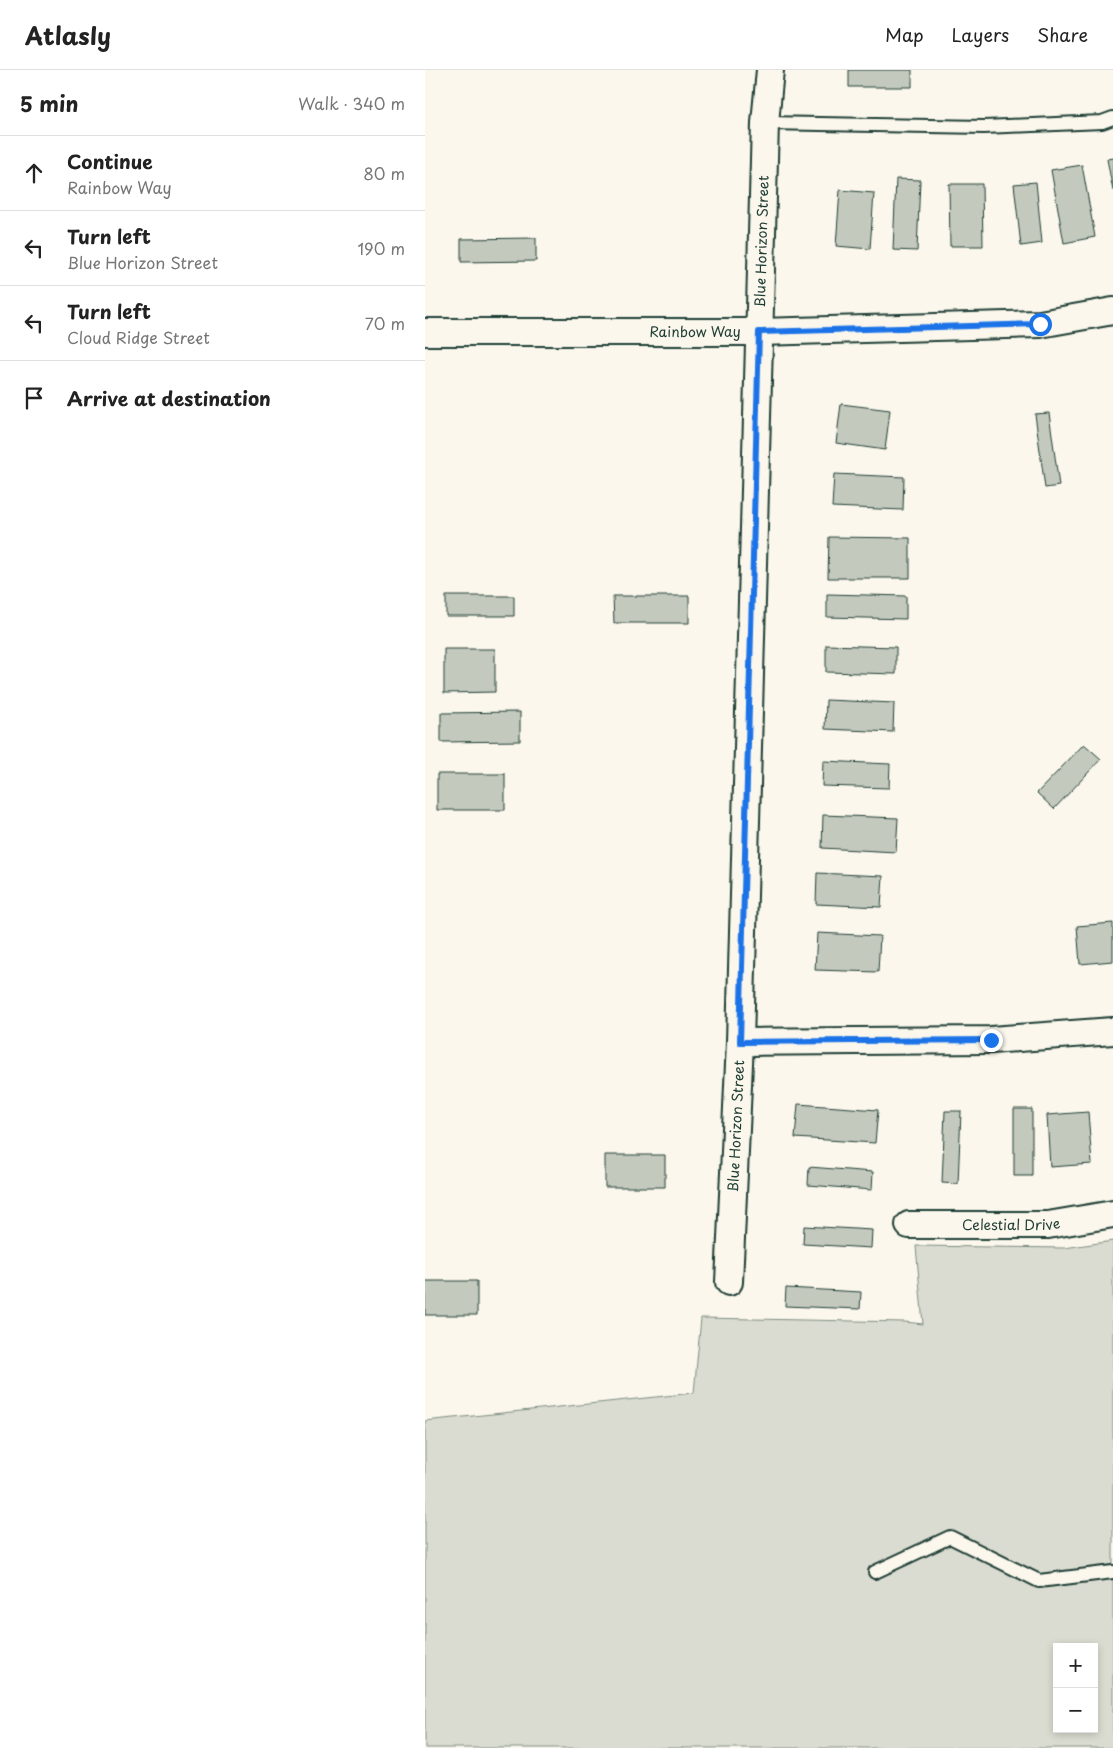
<!DOCTYPE html>
<html lang="en">
<head>
<meta charset="utf-8">
<style>
  :root { --surface:#fff; --page:#f2f2f2; --text:#222; --muted:#767676; --line:#e0e0e0 }
  body { margin:0; font-family:"Playpen Sans",sans-serif; background:var(--page); color:var(--text) }
  .controls { position:absolute; right:15px; bottom:15px; display:grid; overflow:hidden; border-radius:0px; box-shadow:0 2px 8px #0003 }
  .controls button { width:45px; height:45px; display:grid; place-items:center; padding:0; border:0; border-bottom:1px solid var(--line); background:var(--surface); color:var(--text); font:25px sans-serif }
  .stop { position:absolute; width:15px; height:15px; margin:-11px; border:4px solid #1a73e8; border-radius:50%; background:#fff }
  .stop.end { background:#1a73e8; border-color:#fff; box-shadow:0 1px 5px #0008 }
  .list { margin:0; padding:0; list-style:none }
  h2 { display:flex; justify-content:space-between; align-items:center; height:65px; margin:0; padding:0 20px; font-size:21px }
  h2 small { font-size:16px; font-weight:400; color:var(--muted) }
  .list li { display:grid; grid-template-columns:32px 1fr auto; gap:15px; align-items:center; box-sizing:border-box; height:75px; padding:0 20px; border-top:1px solid var(--line) }
  .list b { display:block; font-size:19px; white-space:nowrap }
  .list p { margin:0; font-size:16px; white-space:nowrap; color:var(--muted) }
  .list em { font-size:16px; font-style:normal; color:var(--muted) }
  .icon { flex:none; width:28px; height:28px; fill:none; stroke:currentColor; stroke-width:2; stroke-linecap:round; stroke-linejoin:round }
  .map { position:relative; flex:none; width:688px; height:1678px; overflow:hidden }
  header { display:flex; align-items:center; gap:30px; box-sizing:border-box; height:70px; padding:0 25px; background:var(--surface); border-bottom:1px solid var(--line) }
  header strong { font-size:24px }
  nav { display:flex; gap:28px; margin-inline-start:auto; font-size:18px }
  main { display:flex }
  aside { flex:1; background:var(--surface) }
  .map>svg:first-child { display:block }
  .green { fill:#dbdcd1; stroke:#7d8c82; fill-rule:evenodd }
  .building { fill:#c4c9be; stroke:#1f3d34 }
  .lines { fill:none; stroke-linecap:round; stroke-linejoin:round }
  .service-casing { stroke:#1f3d34; stroke-width:16 }
  .minor-casing { stroke:#1f3d34; stroke-width:30 }
  .service { stroke:#fbf7ec; stroke-width:12 }
  .minor { stroke:#fbf7ec; stroke-width:26 }
  .route { stroke:#1a73e8; stroke-width:6 }
  .labels { text-anchor:middle; stroke-width:4.5; stroke-linejoin:round; paint-order:stroke }
  .street-label { font-size:14px; fill:#1f3d34; stroke:#fbf7ec }
</style>
</head>
<body>
<header>
<strong>Atlasly</strong>
<nav><a>Map</a><a>Layers</a><a>Share</a></nav>
</header>
<main>
<aside>
<h2>5 min<small>Walk · 340 m</small></h2>
<ul class="list">
<li><svg class="icon" aria-label="ahead" viewBox="0 0 24 24"><path d="M12 20V5M6 11l6-6 6 6"/></svg><div><b>Continue</b><p>Rainbow Way</p></div><em>80 m</em></li>
<li><svg class="icon" aria-label="left" viewBox="0 0 24 24"><path d="M17 20v-9H6M10 6l-5 5 5 5"/></svg><div><b>Turn left</b><p>Blue Horizon Street</p></div><em>190 m</em></li>
<li><svg class="icon" aria-label="left" viewBox="0 0 24 24"><path d="M17 20v-9H6M10 6l-5 5 5 5"/></svg><div><b>Turn left</b><p>Cloud Ridge Street</p></div><em>70 m</em></li>
<li><svg class="icon" aria-label="arrive" viewBox="0 0 24 24"><path d="M6 21V4h12l-3 4 3 4H6"/></svg><div><b>Arrive at destination</b></div></li>
</ul>
</aside>
<div class="map">
<svg width="688" height="1678" viewBox="0 0 688 1678">
  <rect width="100%" height="100%" fill="#fbf7ec"/>
  <filter id="ink" filterUnits="userSpaceOnUse"><feTurbulence type="fractalNoise" baseFrequency=".02" numOctaves="2"/><feDisplacementMap in="SourceGraphic" scale="10" xChannelSelector="R" yChannelSelector="G"/><feConvolveMatrix kernelMatrix="1 2 1 2 8 2 1 2 1" color-interpolation-filters="sRGB"/></filter>
  <g filter="url(#ink)">
    <path class="green" d="M688 1171V1678H0V1351L269 1323 276 1248 480 1252 498 1254 491 1176 639 1178ZM632 1577H669V1659H632Z"/>
    <path class="building" d="M424 0H487V17H424Z
      M688 88V121L682 89Z
      M657 95 670 167 639 173 626 100Z
      M471 109 495 110 492 181 468 180Z
      M611 112 617 173 596 176 589 114Z
      M524 114H557L558 176H525Z
      M415 120 449 123 445 179 411 176Z
      M111 168V191L36 192V169Z
      M416 334 465 340 460 380 411 373Z
      M624 343 634 416 620 418 610 344Z
      M409 404 479 407 478 440 407 437Z
      M404 467 485 468V508H403Z
      M402 524 481 526V549L402 547Z
      M21 526H89V546H21Z
      M188 526H264V553H189Z
      M401 575 471 577V604L401 602Z
      M19 579H70V622L19 623Z
      M401 630 469 633 468 662 400 659Z
      M95 642V671L16 672V643Z
      M659 674 676 689 629 739 612 723Z
      M398 691 465 694 464 718 397 716Z
      M12 704H80V740H12Z
      M398 745 473 748 471 782 397 778Z
      M392 803 458 806 456 837 391 834Z
      M688 853V891L655 894 652 856Z
      M392 863 455 866 453 902 390 900Z
      M373 1034 453 1040 450 1073 370 1068Z
      M589 1039H607V1106H589Z
      M520 1041H536L533 1114 517 1113Z
      M663 1042 667 1094 625 1097 622 1045Z
      M180 1085H240V1117H180Z
      M384 1097 448 1102 447 1120 383 1115Z
      M379 1156 447 1160 446 1178 378 1174Z
      M0 1211H52V1245H0Z
      M361 1218 436 1222 435 1239 360 1236Z"/>
    <g class="lines">
      <g class="service-casing">
        <path id="service" d="M340 53 559 57 677 52 688 48
          M450 1502 525 1467 614 1511 688 1502"/>
      </g>
      <g class="minor-casing">
        <g id="minor">
          <path id="s1" d="M0 262H334L615 254 688 241"/>
          <path d="M315 972 566 970 688 961"/>
          <path id="s2" d="M484 1155H623L688 1144"/>
          <path id="s3" d="M304 1212 315 972 340 53 345 0"/>
        </g>
      </g>
      <use href="#service" class="service"/>
      <use href="#minor" class="minor"/>
    </g>
  </g>
  <g class="lines" filter="url(#ink)">
    <path class="route" d="M566 970 315 972 334 262 615 254"/>
  </g>
  <g class="labels">
    <g class="street-label">
      <text dy="5" stroke="none"><textPath href="#s3" startOffset="1041">Blue Horizon Street</textPath></text>
      <text dy="5" stroke="none"><textPath href="#s1" startOffset="270">Rainbow Way</textPath></text>
      <text dy="5" stroke="none"><textPath href="#s3" startOffset="156">Blue Horizon Street</textPath></text>
      <text dy="5" stroke="none"><textPath href="#s2" startOffset="102">Celestial Drive</textPath></text>
    </g>
  </g>
</svg>
<div class="controls">
<button>+</button>
<button>−</button>
</div>
<div class="stop" style="left:615px;top:254px"></div>
<div class="stop end" style="left:566px;top:970px"></div>
</div>
</main>
</body>
</html>
